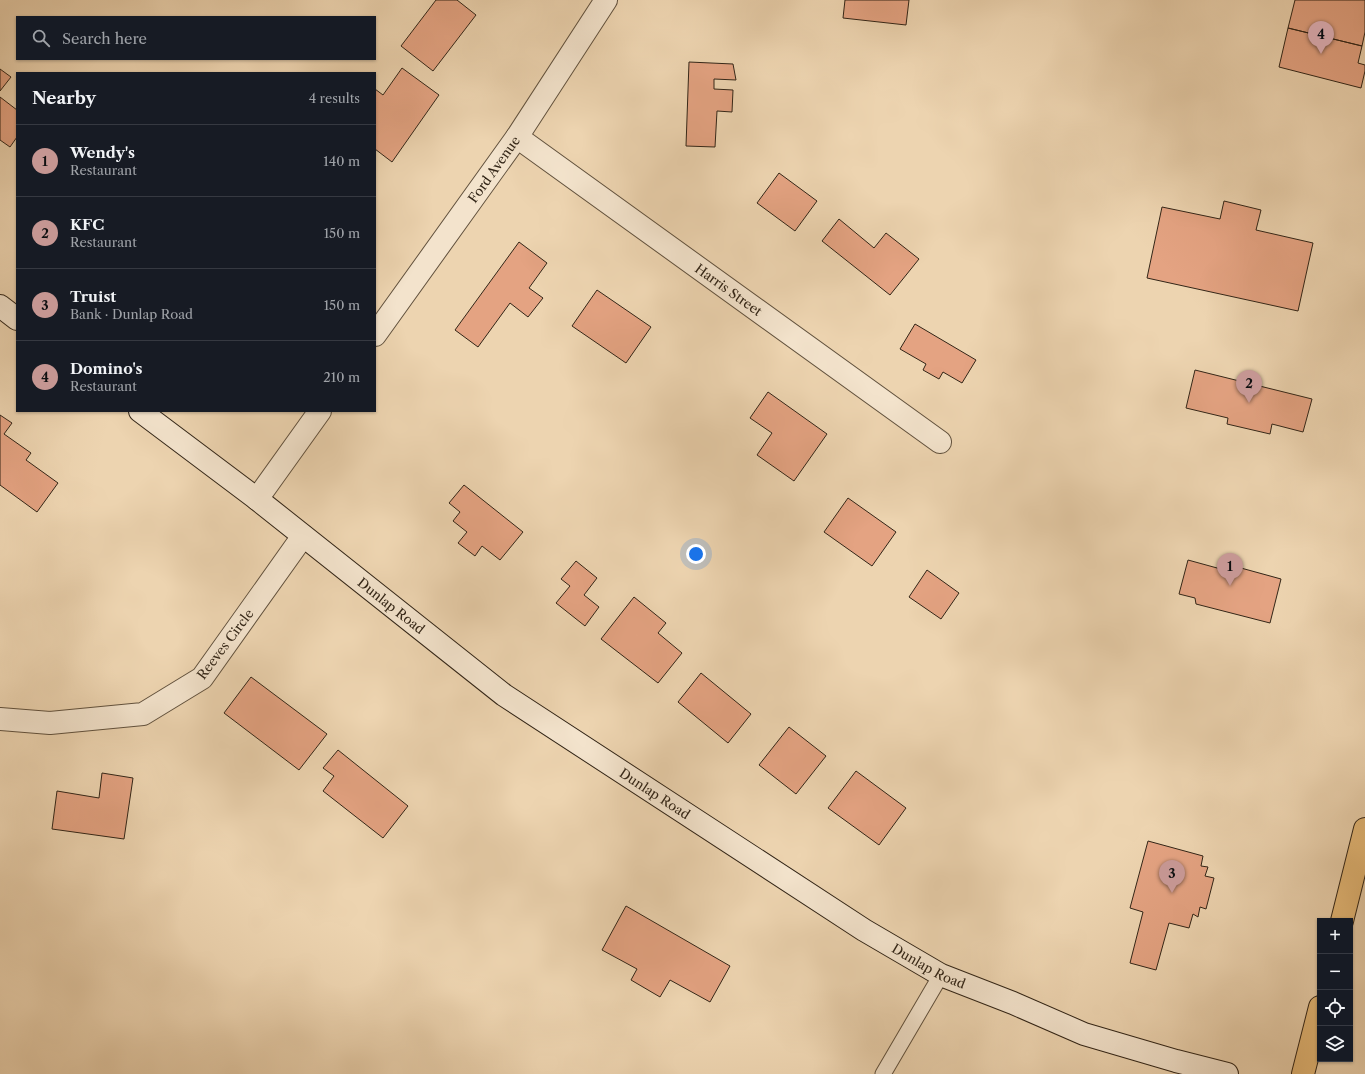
<!DOCTYPE html>
<html lang="en">
<head>
<meta charset="utf-8">
<style>
  :root { --surface:#171b24; --page:#242831; --text:#f1f3f6; --muted:#9ea1a6; --line:#363941; --accent:#c59692 }
  body { margin:0; font-family:"Libre Caslon Text",serif; background:var(--page); color:var(--text) }
  .controls { position:absolute; right:12px; bottom:12px; display:grid; overflow:hidden; border-radius:0px; box-shadow:0 1px 3px #0004 }
  .controls button { width:36px; height:36px; display:grid; place-items:center; padding:0; border:0; border-bottom:1px solid var(--line); background:var(--surface); color:var(--text); font:20px sans-serif }
  .you { position:absolute; left:696px; top:554px; width:14px; height:14px; margin:-10px; border:3px solid #fff; border-radius:50%; background:#1a73e8; box-shadow:0 0 0 6px #1a73e833 }
  .badge { display:grid; place-items:center; width:26px; height:26px; border-radius:50%; background:var(--accent); color:#111; font-size:13px; font-weight:700 }
  .pin { position:absolute; translate:-50% -33px; filter:drop-shadow(0 1px 2px #0008) }
  .pin::after { content:''; position:absolute; top:21px; width:14px; height:12px; background:inherit; clip-path:polygon(0 0,100% 0,50% 100%) }
  .list { margin:0; padding:0; list-style:none }
  h2 { display:flex; justify-content:space-between; align-items:center; height:52px; margin:0; padding:0 16px; font-size:17px }
  h2 small { font-size:13px; font-weight:400; color:var(--muted) }
  .list li { display:grid; grid-template-columns:26px 1fr auto; gap:12px; align-items:center; box-sizing:border-box; height:72px; padding:0 16px; border-top:1px solid var(--line) }
  .list b { display:block; font-size:15px; white-space:nowrap }
  .list p { margin:0; font-size:13px; white-space:nowrap; color:var(--muted) }
  .list em { font-size:13px; font-style:normal; color:var(--muted) }
  .icon { flex:none; width:22px; height:22px; fill:none; stroke:currentColor; stroke-width:2; stroke-linecap:round; stroke-linejoin:round }
  .map { position:relative; flex:none; width:1365px; height:1074px; overflow:hidden }
  .search { position:absolute; background:var(--surface); box-shadow:0 1px 3px #0004; left:16px; top:16px; width:360px; height:44px; display:flex; align-items:center; gap:10px; box-sizing:border-box; padding:0 14px; border-radius:0px; color:var(--muted); font-size:15px }
  .panel { position:absolute; background:var(--surface); box-shadow:0 1px 3px #0004; left:16px; top:72px; width:360px; height:340px; border-radius:0px }
  .map>svg:first-child { display:block }
  .building { fill:#e4a382; stroke:#322517 }
  .lines { fill:none; stroke-linecap:round; stroke-linejoin:round }
  .lane-casing { stroke:#61513d; stroke-width:17 }
  .street-casing { stroke:#61513d; stroke-width:24 }
  .secondary-casing { stroke:#322517; stroke-width:24 }
  .primary-casing { stroke:#322517; stroke-width:24 }
  .lane { stroke:#f3e3cc; stroke-width:15 }
  .street { stroke:#f3e3cc; stroke-width:22 }
  .secondary { stroke:#f3e3cc; stroke-width:22 }
  .primary { stroke:#e6ba78; stroke-width:22 }
  .labels { text-anchor:middle; stroke-width:3; stroke-linejoin:round; paint-order:stroke }
  .street-label { font-size:13px; fill:#322517; stroke:#f3e3cc }
</style>
</head>
<body>
<div class="map">
<svg width="1365" height="1074" viewBox="0 0 1365 1074">
  <rect width="100%" height="100%" fill="#edd4b0"/>
  <filter id="stains"><feTurbulence type="fractalNoise" baseFrequency=".005" numOctaves="4"/><feColorMatrix values="0 0 0 0 .2 0 0 0 0 .09 0 0 0 0 .02 0 0 0 .5 -.17"/></filter>
  <radialGradient id="worn" r=".72"><stop offset=".6" stop-color="#630" stop-opacity="0"/><stop offset="1" stop-color="#630" stop-opacity=".3"/></radialGradient>
  <path class="building" d="M436 0H457L476 15 433 71 401 46Z
    M845 0H909L906 25 843 18Z
    M1295 0H1365V32L1362 46 1288 28Z
    M1288 28 1362 46 1358 63 1365 65V71L1361 88 1279 67Z
    M689 62 733 64 736 80 714 79V89L733 90 732 112 717 111 715 147 686 146Z
    M402 68 439 95 392 162 375 149V89L383 95Z
    M0 69 11 77 0 91Z
    M0 97 17 110V137L10 147 0 140Z
    M779 173 817 201 795 231 757 203Z
    M1224 201 1261 210 1256 230 1313 243 1298 311 1147 278 1162 207 1220 219Z
    M839 219 874 248 886 233 919 259 890 295 822 241Z
    M519 242 547 263 529 288 543 298 528 317 510 303 478 347 455 330Z
    M597 290 651 327 626 363 572 326Z
    M915 324 976 360 962 383 943 372 939 379 923 370 926 364 900 349Z
    M1195 370 1312 399 1303 432 1272 424 1270 434 1227 424 1228 418 1186 408Z
    M768 392 827 434 794 481 757 455 772 433 750 418Z
    M0 415 12 423 4 434 31 453 26 460 58 483 37 512 0 485Z
    M464 485 523 532 500 560 482 546 475 556 458 543 467 532 453 521 460 512 449 503Z
    M848 498 896 532 872 566 824 532Z
    M1188 560 1228 571 1230 565 1281 579 1270 623 1196 604 1195 598 1179 594Z
    M576 561 597 578 584 595 599 607 585 626 556 603 570 586 561 579Z
    M927 570 959 593 941 619 909 597Z
    M634 597 666 623 658 633 682 653 658 683 601 639Z
    M701 673 751 714 728 743 678 702Z
    M251 677 327 734 299 770 224 713Z
    M789 727 826 756 796 794 759 765Z
    M338 750 408 806 383 838 323 791 334 776 323 768Z
    M856 771 906 808 879 845 828 808Z
    M102 773 133 778 124 839 52 829 57 791 99 798Z
    M1148 841 1203 856 1201 866 1208 867 1205 876 1214 878 1206 909 1200 907 1198 917 1193 914 1189 928 1169 923 1156 970 1130 963 1143 912 1130 908Z
    M626 906 730 966 710 1002 670 980 660 997 631 980 637 969 602 950Z"/>
  <g class="lines">
    <g class="lane-casing">
      <path id="lane" d="M883 1074 941 975"/>
    </g>
    <g class="street-casing">
      <g id="street">
        <path id="s1" d="M517 137 940 442"/>
        <path id="s2" d="M375 335 517 137 606 0"/>
        <path d="M257 499 320 411"/>
        <path d="M0 719 50 723 143 714 202 678 303 536"/>
      </g>
    </g>
    <g class="secondary-casing">
      <g id="secondary">
        <path d="M0 306 17 319"/>
        <path id="s3" d="M140 411 257 499 504 695 864 930 941 975 1013 1003 1084 1034 1176 1061 1227 1074"/>
      </g>
    </g>
    <g class="primary-casing">
      <path id="primary" d="M1342 921 1365 829
        M1303 1074 1320 1007"/>
    </g>
    <use href="#lane" class="lane"/>
    <use href="#street" class="street"/>
    <use href="#secondary" class="secondary"/>
    <use href="#primary" class="primary"/>
  </g>
  <g class="labels">
    <g class="street-label">
      <text dy="5" stroke="none"><textPath href="#s2" startOffset="204">Ford Avenue</textPath></text>
      <text dy="5" stroke="none"><textPath href="#s1" startOffset="261">Harris Street</textPath></text>
      <text dy="5" stroke="none"><textPath href="#s3" startOffset="318">Dunlap Road</textPath></text>
      <text transform="translate(225 644) rotate(-53)" y="5">Reeves Circle</text>
      <text dy="5" stroke="none"><textPath href="#s3" startOffset="642">Dunlap Road</textPath></text>
      <text dy="5" stroke="none"><textPath href="#s3" startOffset="966">Dunlap Road</textPath></text>
    </g>
  </g>
  <rect width="100%" height="100%" filter="url(#stains)"/>
  <rect width="100%" height="100%" fill="url(#worn)"/>
</svg>
<div class="controls">
<button>+</button>
<button>−</button>
<button><svg class="icon" aria-label="locate" viewBox="0 0 24 24"><circle cx="12" cy="12" r="6"/><path d="M12 2v4M12 18v4M2 12h4M18 12h4"/></svg></button>
<button><svg class="icon" aria-label="layers" viewBox="0 0 24 24"><path d="M12 4l9 5-9 5-9-5zM3 14l9 5 9-5"/></svg></button>
</div>
<div class="you"></div>
<div class="pin badge" style="left:1230px;top:586px">1</div>
<div class="pin badge" style="left:1249px;top:403px">2</div>
<div class="pin badge" style="left:1172px;top:893px">3</div>
<div class="pin badge" style="left:1321px;top:54px">4</div>
<div class="search"><svg class="icon" aria-label="search" viewBox="0 0 24 24"><circle cx="10" cy="10" r="6"/><path d="M15 15l6 6"/></svg>Search here</div>
<section class="panel">
<h2>Nearby<small>4 results</small></h2>
<ul class="list">
<li><span class="badge">1</span><div><b>Wendy's</b><p>Restaurant</p></div><em>140 m</em></li>
<li><span class="badge">2</span><div><b>KFC</b><p>Restaurant</p></div><em>150 m</em></li>
<li><span class="badge">3</span><div><b>Truist</b><p>Bank · Dunlap Road</p></div><em>150 m</em></li>
<li><span class="badge">4</span><div><b>Domino's</b><p>Restaurant</p></div><em>210 m</em></li>
</ul>
</section>
</div>
</body>
</html>
